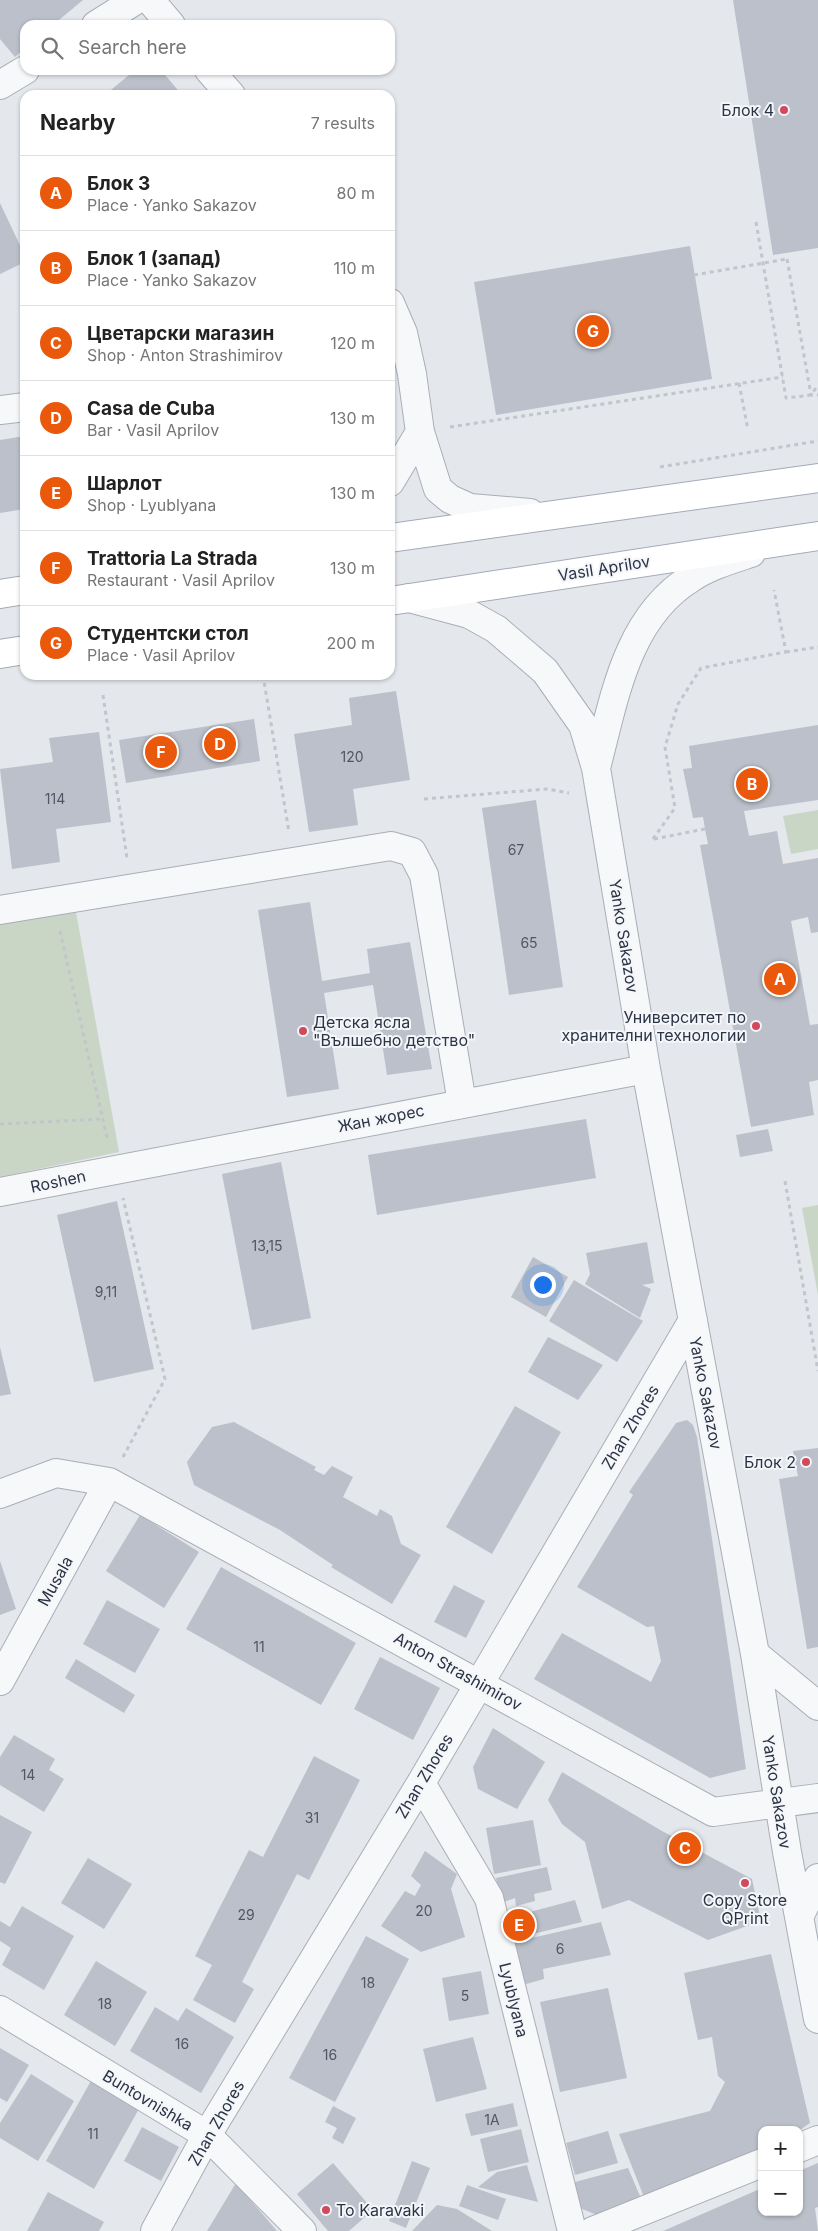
<!DOCTYPE html>
<html lang="en">
<head>
<meta charset="utf-8">
<style>
  :root { --surface:#fff; --page:#f2f2f2; --text:#222; --muted:#767676; --line:#e0e0e0; --accent:#ea580c }
  body { margin:0; font-family:Inter,sans-serif; background:var(--page); color:var(--text) }
  .controls { position:absolute; right:15px; bottom:15px; display:grid; overflow:hidden; border-radius:10px; box-shadow:0 1px 4px #0004 }
  .controls button { width:45px; height:45px; display:grid; place-items:center; padding:0; border:0; border-bottom:1px solid var(--line); background:var(--surface); color:var(--text); font:25px sans-serif }
  .you { position:absolute; left:542px; top:1284px; width:18px; height:18px; margin:-12px; border:4px solid #fff; border-radius:50%; background:#1a73e8; box-shadow:0 0 0 8px #1a73e833 }
  .badge { display:grid; place-items:center; width:32px; height:32px; border-radius:50%; background:var(--accent); color:#fff; font-size:16px; font-weight:700 }
  .pin { position:absolute; translate:-50% -50%; border:2px solid #fff; box-shadow:0 1px 5px #0006 }
  .list { margin:0; padding:0; list-style:none }
  h2 { display:flex; justify-content:space-between; align-items:center; height:65px; margin:0; padding:0 20px; font-size:21px }
  h2 small { font-size:16px; font-weight:400; color:var(--muted) }
  .list li { display:grid; grid-template-columns:32px 1fr auto; gap:15px; align-items:center; box-sizing:border-box; height:75px; padding:0 20px; border-top:1px solid var(--line) }
  .list b { display:block; font-size:19px; white-space:nowrap }
  .list p { margin:0; font-size:16px; white-space:nowrap; color:var(--muted) }
  .list em { font-size:16px; font-style:normal; color:var(--muted) }
  .icon { flex:none; width:28px; height:28px; fill:none; stroke:currentColor; stroke-width:2; stroke-linecap:round; stroke-linejoin:round }
  .map { position:relative; flex:none; width:818px; height:2231px; overflow:hidden }
  .search { position:absolute; background:var(--surface); box-shadow:0 1px 4px #0004; left:20px; top:20px; width:375px; height:55px; display:flex; align-items:center; gap:12px; box-sizing:border-box; padding:0 18px; border-radius:15px; color:var(--muted); font-size:19px }
  .panel { position:absolute; background:var(--surface); box-shadow:0 1px 4px #0004; left:20px; top:90px; width:375px; height:590px; border-radius:15px }
  .map>svg:first-child { display:block }
  .green { fill:#c9d6c5 }
  .building { fill:#bbc0ca }
  .lines { fill:none; stroke-linecap:round; stroke-linejoin:round }
  .minor-casing { stroke:#a9aeb7; stroke-width:30 }
  .major-casing { stroke:#a3abb8; stroke-width:30 }
  .path { stroke:#c2c5cb; stroke-width:3; stroke-dasharray:4 4; stroke-linecap:butt }
  .minor { stroke:#f7f8fa; stroke-width:28 }
  .major { stroke:#fff; stroke-width:28 }
  .path-bridge { stroke:#c2c5cb; stroke-width:3; stroke-dasharray:4 4; stroke-linecap:butt }
  .poi-dot { fill:#d1495b; stroke:#f4f6f9; stroke-width:2 }
  .labels { text-anchor:middle; stroke-width:4; stroke-linejoin:round; paint-order:stroke }
  .number-label { font-size:14px; fill:#4f5766 }
  .poi-label { font-size:16px; fill:#2b3445; stroke:#f4f6f9; text-anchor:end }
  .street-label { font-size:16px; fill:#2b3445; stroke:#f4f6f9 }
</style>
</head>
<body>
<div class="map">
<svg width="818" height="2231" viewBox="0 0 818 2231">
  <rect width="100%" height="100%" fill="#e4e7ec"/>
  <path class="green" d="M818 810V849L791 854 783 816Z
    M76 912 119 1152 0 1177V924Z
    M818 1205V1295L802 1208Z"/>
  <path class="building" d="M0 0H83L53 25H25V48L15 57 0 39Z
    M733 0H818V248L773 255Z
    M135 70H161L182 95H105Z
    M0 203 25 256V262L0 274Z
    M690 246 712 379 496 415 474 282Z
    M25 436V509L0 513V440Z
    M396 691 410 780 353 789 358 825 309 832 294 734 352 725 349 698Z
    M254 719 260 761 126 783 119 740Z
    M818 725V800L744 811 749 836 777 831 783 864 818 858V932L811 933 808 917 791 921 810 1025 818 1024V1080L809 1082 814 1115 751 1127 700 845 708 844 705 829 703 817 693 818 683 769 692 768 689 746Z
    M99 732 111 822 56 829 60 862 12 869 0 769 53 762 49 738Z
    M536 800 563 987 509 995 482 808Z
    M310 902 322 981 370 973 367 949 410 942 432 1069 387 1075 373 985 324 993 339 1089 287 1097 258 910Z
    M586 1119 596 1178 377 1215 368 1155Z
    M768 1129 773 1151 740 1157 736 1135Z
    M281 1162 311 1318 252 1330 222 1174Z
    M117 1201 154 1369 94 1382 57 1215Z
    M647 1242 654 1283 642 1285 651 1289 640 1318 585 1284 590 1274 586 1253Z
    M533 1257 568 1277 546 1317 511 1297Z
    M574 1280 643 1321 617 1362 549 1321Z
    M548 1337 603 1365 578 1400 528 1372Z
    M0 1347 11 1394 0 1396Z
    M515 1406 561 1432 492 1554 446 1527Z
    M687 1420 693 1425 697 1437 746 1769 710 1778 534 1679 562 1633 651 1682 661 1661 654 1626 647 1627 577 1587 633 1495 629 1492 676 1423Z
    M234 1422 316 1467 314 1470 324 1475 332 1466 353 1477 343 1497 377 1516 380 1509 392 1516 401 1544 421 1555 392 1604 331 1567 333 1565 280 1530 194 1485 187 1462 212 1427Z
    M818 1448V1647L807 1649 779 1479 798 1476 793 1451Z
    M140 1515 199 1552 164 1608 106 1571Z
    M0 1561 16 1609 0 1615Z
    M221 1567 356 1643 321 1705 186 1629Z
    M454 1585 485 1601 466 1638 434 1622Z
    M107 1600 160 1629 135 1673 83 1644Z
    M380 1657 440 1688 413 1740 354 1709Z
    M76 1659 135 1695 124 1713 65 1678Z
    M493 1728 545 1762 517 1809 478 1789 473 1767Z
    M14 1735 55 1759 49 1770 64 1779 44 1812 0 1785V1757Z
    M314 1756 360 1780 309 1880 297 1874 242 1982 254 1989 235 2023 193 2000 212 1965 195 1956 249 1850 263 1857Z
    M562 1772 662 1831 752 1879 761 1921 708 1940 629 1900 602 1909 585 1842 562 1824 548 1800Z
    M0 1815 32 1832 5 1884 0 1882Z
    M533 1820 541 1865 494 1874 486 1828Z
    M425 1851 457 1874 451 1889 465 1937 421 1952 381 1926 405 1891 415 1896 421 1885 411 1876Z
    M88 1858 132 1884 104 1929 61 1903Z
    M547 1867 552 1890 534 1894 535 1901 516 1906 515 1898 501 1903 496 1878Z
    M575 1900 582 1922 512 1939 507 1918Z
    M22 1906 74 1936 44 1990 2 1965 11 1948 0 1941V1921L10 1927Z
    M601 1922 611 1955 543 1969 544 1979 519 1986 510 1943Z
    M366 1936 409 1959 335 2102 289 2078Z
    M771 1954 810 2123 800 2130H762V2150L644 2197 619 2134 710 2111 725 2082 718 2076 712 2037 698 2040 684 1973Z
    M96 1961 147 1992 115 2046 64 2015Z
    M481 1971 489 2014 449 2021 442 1978Z
    M608 1988 627 2078 560 2092 540 2002Z
    M155 2007 178 2021 186 2008 234 2037 201 2093 130 2051Z
    M473 2037 487 2089 436 2102 423 2049Z
    M0 2048 29 2065 7 2102 0 2098Z
    M31 2074 74 2101 38 2161 0 2138V2123Z
    M92 2079 140 2107 94 2189 46 2161Z
    M513 2103 518 2126 471 2136 465 2114Z
    M333 2106 356 2118 343 2144 332 2138 337 2128 325 2122Z
    M142 2127 179 2147 161 2181 124 2161Z
    M521 2129 529 2162 488 2172 480 2139Z
    M608 2131 618 2163 575 2175 566 2143Z
    M412 2161 430 2168 406 2228 389 2221Z
    M333 2163 373 2210 349 2231H328L297 2194Z
    M818 2163V2207L815 2208 818 2231H663L762 2188V2212H799V2171Z
    M527 2165 538 2202 478 2187 497 2172Z
    M628 2168 640 2196 597 2215 575 2206 571 2183Z
    M236 2183 277 2231H207Z
    M467 2185 506 2199 498 2220 459 2206Z
    M48 2192 104 2222 99 2231H27Z
    M437 2205 457 2209 492 2231H412Z"/>
  <g class="lines">
    <g class="minor-casing">
      <path id="minor" d="M150 0 171 25
        M96 25 136 0
        M209 70 231 95
        M0 85 25 70
        M390 303 403 333 412 374 420 432 438 489 450 499 470 508 530 513
        M0 410 25 407
        M390 482 420 432
        M409 598 469 614 496 629 545 671 583 725 596 768 646 1069 755 1654 787 1852 818 2019
        M596 768C614 700 626 618 691 578 709 566 730 560 751 553
        M0 910 391 846 412 852 424 875 462 1103
        M0 1192 646 1069
        M0 1494 56 1473 109 1482 713 1812 818 1798
        M755 1654 818 1706
        M0 1681 109 1482
        M421 1783 489 1898 572 2231
        M799 1917 818 1878
        M0 2010 207 2135 302 2231
        M799 2148 818 2140
        M155 2231 207 2135 421 1783 693 1320
        M593 2231 762 2163"/>
    </g>
    <g class="major-casing">
      <path id="major" d="M390 538 818 478
        M0 594 25 590
        M390 601 818 536
        M0 654 25 650"/>
    </g>
    <path class="path" d="M756 222 786 398 811 395 818 385
      M787 259 811 395H818
      M739 383 748 430
      M450 427 783 377
      M660 467 818 441
      M786 652 818 647
      M263 675 289 832
      M103 695 127 858
      M424 799 547 789 569 793
      M653 839 675 808 665 747 678 704 701 668 786 652 774 590
      M654 839 705 829
      M60 931 108 1142
      M0 1124 102 1119
      M785 1181 818 1371
      M123 1457 165 1379 123 1198"/>
    <use href="#minor" class="minor"/>
    <use href="#major" class="major"/>
    <path class="path-bridge" d="M694 275 787 259"/>
  </g>
  <g class="poi-dot">
    <circle cx="784" cy="110" r="5"/>
    <circle cx="756" cy="1026" r="5"/>
    <circle cx="303" cy="1031" r="5"/>
    <circle cx="806" cy="1462" r="5"/>
    <circle cx="745" cy="1883" r="5"/>
    <circle cx="326" cy="2210" r="5"/>
  </g>
  <g class="labels">
    <g class="number-label">
      <text x="352" y="762">120</text>
      <text x="55" y="804">114</text>
      <text x="516" y="855">67</text>
      <text x="529" y="948">65</text>
      <text x="267" y="1251">13,15</text>
      <text x="106" y="1297">9,11</text>
      <text x="259" y="1652">11</text>
      <text x="28" y="1780">14</text>
      <text x="312" y="1823">31</text>
      <text x="424" y="1916">20</text>
      <text x="246" y="1920">29</text>
      <text x="560" y="1954">6</text>
      <text x="368" y="1988">18</text>
      <text x="465" y="2001">5</text>
      <text x="105" y="2009">18</text>
      <text x="182" y="2049">16</text>
      <text x="330" y="2060">16</text>
      <text x="492" y="2125">1A</text>
      <text x="93" y="2139">11</text>
    </g>
    <g class="poi-label">
      <text x="774" y="116">Блок 4</text>
      <text x="746" y="1023">Университет по<tspan x="746" dy="18">хранителни технологии</tspan></text>
      <text x="313" y="1028" text-anchor="start">Детска ясла<tspan x="313" dy="18">"Вълшебно детство"</tspan></text>
      <text x="796" y="1468">Блок 2</text>
      <text x="745" y="1906" text-anchor="middle">Copy Store<tspan x="745" dy="18">QPrint</tspan></text>
      <text x="336" y="2216" text-anchor="start">To Karavaki</text>
    </g>
    <g class="street-label">
      <text transform="translate(604 568) rotate(-9)" y="6">Vasil Aprilov</text>
      <text transform="translate(624 936) rotate(81)" y="6">Yanko Sakazov</text>
      <text transform="translate(381 1118) rotate(-11)" y="6">Жан жорес</text>
      <text transform="translate(58 1181) rotate(-12)" y="6">Roshen</text>
      <text transform="translate(706 1393) rotate(79)" y="6">Yanko Sakazov</text>
      <text transform="translate(630 1427) rotate(-59)" y="6">Zhan Zhores</text>
      <text transform="translate(55 1581) rotate(-61)" y="6">Musala</text>
      <text transform="translate(458 1671) rotate(29)" y="6">Anton Strashimirov</text>
      <text transform="translate(424 1776) rotate(-59)" y="6">Zhan Zhores</text>
      <text transform="translate(777 1792) rotate(81)" y="6">Yanko Sakazov</text>
      <text transform="translate(514 2000) rotate(76)" y="6">Lyublyana</text>
      <text transform="translate(148 2100) rotate(31)" y="6">Buntovnishka</text>
      <text transform="translate(216 2123) rotate(-60)" y="6">Zhan Zhores</text>
    </g>
  </g>
</svg>
<div class="controls">
<button>+</button>
<button>−</button>
</div>
<div class="you"></div>
<div class="pin badge" style="left:780px;top:979px">A</div>
<div class="pin badge" style="left:752px;top:784px">B</div>
<div class="pin badge" style="left:685px;top:1848px">C</div>
<div class="pin badge" style="left:220px;top:744px">D</div>
<div class="pin badge" style="left:519px;top:1925px">E</div>
<div class="pin badge" style="left:161px;top:752px">F</div>
<div class="pin badge" style="left:593px;top:331px">G</div>
<div class="search"><svg class="icon" aria-label="search" viewBox="0 0 24 24"><circle cx="10" cy="10" r="6"/><path d="M15 15l6 6"/></svg>Search here</div>
<section class="panel">
<h2>Nearby<small>7 results</small></h2>
<ul class="list">
<li><span class="badge">A</span><div><b>Блок 3</b><p>Place · Yanko Sakazov</p></div><em>80 m</em></li>
<li><span class="badge">B</span><div><b>Блок 1 (запад)</b><p>Place · Yanko Sakazov</p></div><em>110 m</em></li>
<li><span class="badge">C</span><div><b>Цветарски магазин</b><p>Shop · Anton Strashimirov</p></div><em>120 m</em></li>
<li><span class="badge">D</span><div><b>Casa de Cuba</b><p>Bar · Vasil Aprilov</p></div><em>130 m</em></li>
<li><span class="badge">E</span><div><b>Шарлот</b><p>Shop · Lyublyana</p></div><em>130 m</em></li>
<li><span class="badge">F</span><div><b>Trattoria La Strada</b><p>Restaurant · Vasil Aprilov</p></div><em>130 m</em></li>
<li><span class="badge">G</span><div><b>Студентски стол</b><p>Place · Vasil Aprilov</p></div><em>200 m</em></li>
</ul>
</section>
</div>
</body>
</html>
